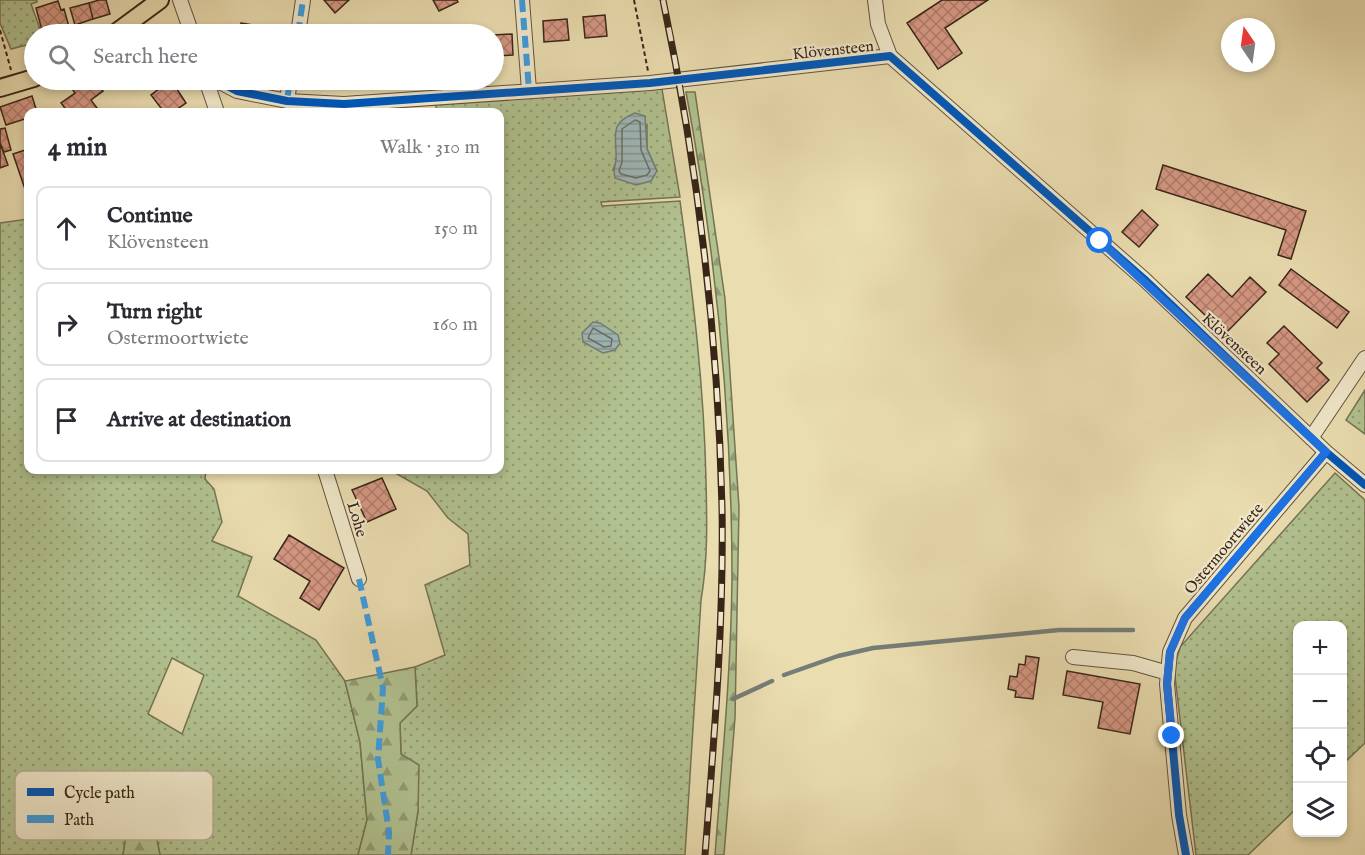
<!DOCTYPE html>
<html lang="en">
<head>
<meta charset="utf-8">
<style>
  :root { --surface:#fff; --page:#f2f2f3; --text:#2b2b33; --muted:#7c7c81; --line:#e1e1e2 }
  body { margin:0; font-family:"IM FELL English",serif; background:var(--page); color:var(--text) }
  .controls { position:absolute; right:18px; bottom:18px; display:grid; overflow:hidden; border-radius:12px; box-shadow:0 3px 9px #0003 }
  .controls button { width:54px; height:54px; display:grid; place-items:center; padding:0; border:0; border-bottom:2px solid var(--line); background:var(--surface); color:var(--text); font:30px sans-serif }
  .compass { position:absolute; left:1221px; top:18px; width:54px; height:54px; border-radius:50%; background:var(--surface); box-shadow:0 3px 9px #0003; rotate:347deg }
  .stop { position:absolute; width:18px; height:18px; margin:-14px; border:4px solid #1a73e8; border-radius:50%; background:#fff }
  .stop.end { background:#1a73e8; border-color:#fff; box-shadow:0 2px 6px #0008 }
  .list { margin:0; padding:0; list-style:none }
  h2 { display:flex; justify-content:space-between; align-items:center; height:78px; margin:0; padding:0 24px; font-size:26px }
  h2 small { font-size:20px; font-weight:400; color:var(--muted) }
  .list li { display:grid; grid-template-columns:39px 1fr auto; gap:18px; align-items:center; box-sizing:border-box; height:84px; margin:0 12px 12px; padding:0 12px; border:2px solid var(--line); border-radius:12px }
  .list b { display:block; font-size:22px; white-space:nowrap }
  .list p { margin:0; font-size:20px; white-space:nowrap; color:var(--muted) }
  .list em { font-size:20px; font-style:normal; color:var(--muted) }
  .icon { flex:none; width:33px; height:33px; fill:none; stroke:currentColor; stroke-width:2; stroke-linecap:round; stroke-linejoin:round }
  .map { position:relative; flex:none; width:1365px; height:855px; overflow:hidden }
  .search { position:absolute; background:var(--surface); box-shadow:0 3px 9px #0003; left:24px; top:24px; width:480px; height:66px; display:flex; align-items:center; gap:15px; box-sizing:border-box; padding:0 21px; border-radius:33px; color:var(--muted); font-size:22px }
  .panel { position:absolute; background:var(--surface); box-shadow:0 3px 9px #0003; left:24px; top:108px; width:480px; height:366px; border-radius:12px }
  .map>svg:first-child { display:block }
  .grass { fill:url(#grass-dots); stroke:#747454; stroke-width:1.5; fill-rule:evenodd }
  .forest { fill:url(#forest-firs); stroke:#747454; stroke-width:1.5 }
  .water { fill:url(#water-rules); stroke:#757d78; stroke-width:1.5 }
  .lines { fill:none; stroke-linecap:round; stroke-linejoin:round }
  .shore { stroke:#6b6e68; stroke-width:1.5 }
  .stream { stroke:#757d78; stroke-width:4.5 }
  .building { fill:url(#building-cross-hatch); stroke:#382518; stroke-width:1.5 }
  .minor-casing { stroke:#64533e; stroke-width:16 }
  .major-casing { stroke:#382518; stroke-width:20 }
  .path { stroke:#382518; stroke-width:2; stroke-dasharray:4.5 3; stroke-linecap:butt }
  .minor { stroke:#f1e9cc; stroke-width:14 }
  .major { stroke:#eaddb0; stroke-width:16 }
  .rail-casing { stroke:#382518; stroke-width:7 }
  .rail { stroke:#f1e9cc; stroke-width:4.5; stroke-dasharray:14; stroke-linecap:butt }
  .quiet { stroke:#3e9cdf; stroke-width:6; stroke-dasharray:12 6; stroke-linecap:butt }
  .cycleway-casing { stroke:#f1e9cc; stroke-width:11 }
  .cycleway { stroke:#0057b8; stroke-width:8 }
  .route { stroke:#1a73e8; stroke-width:8 }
  .labels { text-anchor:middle; stroke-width:4.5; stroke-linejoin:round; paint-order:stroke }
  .street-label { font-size:16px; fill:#382518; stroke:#f1e9cc }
  .key { fill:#f1e9cc; stroke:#baae96; stroke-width:1.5 }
  .key-label { font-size:16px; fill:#382518 }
</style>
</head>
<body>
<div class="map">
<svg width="1365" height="855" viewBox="0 0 1365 855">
  <defs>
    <pattern id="grass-dots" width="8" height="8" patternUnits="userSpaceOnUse" patternTransform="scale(1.5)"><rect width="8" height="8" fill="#b1c290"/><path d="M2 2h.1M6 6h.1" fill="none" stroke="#919d75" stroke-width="1.8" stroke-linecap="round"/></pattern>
    <pattern id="forest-firs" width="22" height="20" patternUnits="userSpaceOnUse" patternTransform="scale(1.5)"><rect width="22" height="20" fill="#b1c290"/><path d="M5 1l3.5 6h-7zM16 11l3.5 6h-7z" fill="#919d75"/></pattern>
    <pattern id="water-rules" width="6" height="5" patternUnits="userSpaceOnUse" patternTransform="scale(1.5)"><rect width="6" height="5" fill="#9eb8b8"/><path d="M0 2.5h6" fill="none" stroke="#829595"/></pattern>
    <pattern id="building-cross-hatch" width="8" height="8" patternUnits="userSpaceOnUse" patternTransform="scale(1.5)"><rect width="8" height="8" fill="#d79884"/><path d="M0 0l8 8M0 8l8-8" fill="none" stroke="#af7c6b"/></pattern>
  </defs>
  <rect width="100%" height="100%" fill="#eaddb0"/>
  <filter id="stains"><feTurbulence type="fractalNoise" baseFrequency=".00333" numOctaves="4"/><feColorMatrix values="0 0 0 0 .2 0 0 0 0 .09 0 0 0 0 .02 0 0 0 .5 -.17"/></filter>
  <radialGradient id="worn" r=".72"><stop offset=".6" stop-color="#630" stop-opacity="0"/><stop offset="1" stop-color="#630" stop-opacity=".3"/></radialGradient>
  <path class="grass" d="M0 0H37V2L31 4 42 34H34V43L11 49 0 23Z
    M662 89 680 197 601 202 602 206 680 201C693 295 704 386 706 480 707 521 708 560 701 600L685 855H411L418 811 401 754 400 723 417 706 415 667 445 655 425 585 470 565 468 534 448 518 427 491 390 470H500V112H439L434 103ZM647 125V149L657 171 613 170 616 162Z
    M28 219V470H206L205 479 214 489 222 522 212 541 252 557 238 596 316 640 345 681 360 742 367 820 358 855H160L157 840 127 829 123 855H0V223ZM172 658 204 675 182 734 148 714Z
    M1365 390V434L1346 420Z
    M1335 473 1365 500V743L1343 764 1342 626H1298L1297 808 1248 855H1196L1174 668 1180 647Z"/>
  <path class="forest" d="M686 92H695L725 299 739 507 735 718 724 855H715C722 763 731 671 732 579 732 415 716 253 686 92Z
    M415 667 417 706 400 723 401 754 419 765 418 811 411 855H358L367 820 360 742 345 681Z
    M127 829 157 840 160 855H123Z"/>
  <path class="water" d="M635 113 645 116 647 149 657 171 651 181 636 185 615 178C613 170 615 167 616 160 617 135 608 124 635 113Z
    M593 322 600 323 618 335 620 343 615 350 603 353 583 342 582 333Z"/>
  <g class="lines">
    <path class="shore" d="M635 120 640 122 641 150 650 171 647 175 636 178 621 174 619 171 622 162V129Z
      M593 328 612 339 611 346 604 347 588 338Z"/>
    <path class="stream" d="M784 675 838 656 873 648 1059 630H1133
      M733 699 772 681"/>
  </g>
  <path class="building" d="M99 0H106L110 14 93 19 89 3Z
    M324 0H349L335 13Z
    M433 0H457L458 2 439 11Z
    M942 0H988L945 28 962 53 938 69 907 23Z
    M58 1 61 10 64 9 71 34H43L36 8Z
    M89 3 93 19 75 25 70 8Z
    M605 15 607 36 585 38 583 17Z
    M567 19 569 40 544 42 543 21Z
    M241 23 270 28 268 34H238Z
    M468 29V34H448L447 31Z
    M512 34 513 55 494 56V35Z
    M75 80H94L103 91 91 100 100 112H68L61 103 75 93 69 84Z
    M171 80 186 103 173 112H164L151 95Z
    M32 96 37 112H28V118L6 125 0 107Z
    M5 128 11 150 4 152 0 143V129Z
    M0 143 8 165 0 168Z
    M28 149V187L25 189 13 154Z
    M1163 165 1306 211 1291 259 1278 255 1286 230 1156 189Z
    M1142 210 1158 225 1139 247 1122 232Z
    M1291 269 1349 312 1337 328 1279 285Z
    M1208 274 1232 297 1250 277 1266 292 1225 334 1186 297Z
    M1284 326 1322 363 1317 368 1329 380 1307 402 1269 364 1279 354 1267 343Z
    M382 478 396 509 367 522 352 490Z
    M289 535 344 568 319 610 300 598 310 581 274 559Z
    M1026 656 1039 658 1033 699 1015 697 1016 691 1008 689 1010 676 1017 677 1019 664 1025 665Z
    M1067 671 1140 684 1130 734 1098 728 1103 702 1063 695Z"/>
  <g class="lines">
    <g class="minor-casing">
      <path id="minor" d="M180 0 192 34
        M522 0 529 90
        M875 0 878 24 890 56
        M298 34 303 0
        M33 64 34 67
        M206 80 217 112
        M216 80 237 91 287 101 344 104 650 83 890 56 1144 279 1326 452 1365 485
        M287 101 290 80
        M1311 438 1365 358
        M325 470 359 579
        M1073 657 1133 663 1168 673
        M1186 855 1179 815 1167 684 1170 652 1185 618 1326 452"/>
    </g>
    <g class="major-casing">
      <path id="major" d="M114 34 160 0
        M0 88 34 78"/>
    </g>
    <path class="path" d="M634 0 648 71
      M0 30 11 70"/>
    <use href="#minor" class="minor"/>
    <use href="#major" class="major"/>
    <g class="rail-casing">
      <path id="rail" d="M663 0C698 167 718 336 722 507 724 623 714 739 705 855"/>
    </g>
    <use href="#rail" class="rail"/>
    <path class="quiet" d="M522 0 529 90
      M298 34 303 0
      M287 101 290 80
      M359 579 383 688 378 759 389 832 388 855"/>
    <g class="cycleway-casing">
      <path id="cycleway" d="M216 80 237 91 287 101 344 104 650 83 890 56 1144 279 1326 452 1365 485
        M1186 855 1179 815 1167 684 1170 652 1185 618 1326 452"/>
    </g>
    <use href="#cycleway" class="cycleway"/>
  </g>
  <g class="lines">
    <path class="route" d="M1100 241 1326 452 1185 618 1170 652 1167 684 1172 736"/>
  </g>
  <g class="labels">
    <g class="street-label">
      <text transform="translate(833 49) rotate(-6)" y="6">Klövensteen</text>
      <text transform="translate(1235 343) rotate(43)" y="6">Klövensteen</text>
      <text transform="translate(358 519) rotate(73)" y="6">Lohe</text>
      <text transform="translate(1223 548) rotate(-50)" y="6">Ostermoortwiete</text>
    </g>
  </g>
  <rect x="15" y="771" width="198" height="69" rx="9" class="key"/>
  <rect x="27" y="788" width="27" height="8" fill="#0057b8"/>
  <rect x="27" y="815" width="27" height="8" fill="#3e9cdf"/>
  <g class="key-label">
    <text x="64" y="798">Cycle path</text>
    <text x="64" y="825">Path</text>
  </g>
  <rect width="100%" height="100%" filter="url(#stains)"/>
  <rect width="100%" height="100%" fill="url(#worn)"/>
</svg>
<div class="controls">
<button>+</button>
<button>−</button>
<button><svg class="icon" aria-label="locate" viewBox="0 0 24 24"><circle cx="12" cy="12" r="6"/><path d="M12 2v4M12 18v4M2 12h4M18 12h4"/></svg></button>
<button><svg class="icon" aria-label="layers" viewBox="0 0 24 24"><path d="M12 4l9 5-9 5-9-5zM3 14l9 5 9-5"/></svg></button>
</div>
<svg class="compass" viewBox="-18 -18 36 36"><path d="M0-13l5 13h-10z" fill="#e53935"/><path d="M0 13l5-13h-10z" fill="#7c7c81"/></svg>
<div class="stop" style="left:1100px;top:241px"></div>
<div class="stop end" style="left:1172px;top:736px"></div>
<div class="search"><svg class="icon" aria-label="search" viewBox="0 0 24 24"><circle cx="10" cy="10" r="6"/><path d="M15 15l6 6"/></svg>Search here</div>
<section class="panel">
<h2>4 min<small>Walk · 310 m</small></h2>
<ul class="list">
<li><svg class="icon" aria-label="ahead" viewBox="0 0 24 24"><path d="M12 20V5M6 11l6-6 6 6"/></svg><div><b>Continue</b><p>Klövensteen</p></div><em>150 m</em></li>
<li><svg class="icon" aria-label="right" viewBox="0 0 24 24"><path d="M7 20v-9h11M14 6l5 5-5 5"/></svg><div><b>Turn right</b><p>Ostermoortwiete</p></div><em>160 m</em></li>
<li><svg class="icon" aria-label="arrive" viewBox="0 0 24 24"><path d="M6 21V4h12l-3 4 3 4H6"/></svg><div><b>Arrive at destination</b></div></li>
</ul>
</section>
</div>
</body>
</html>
